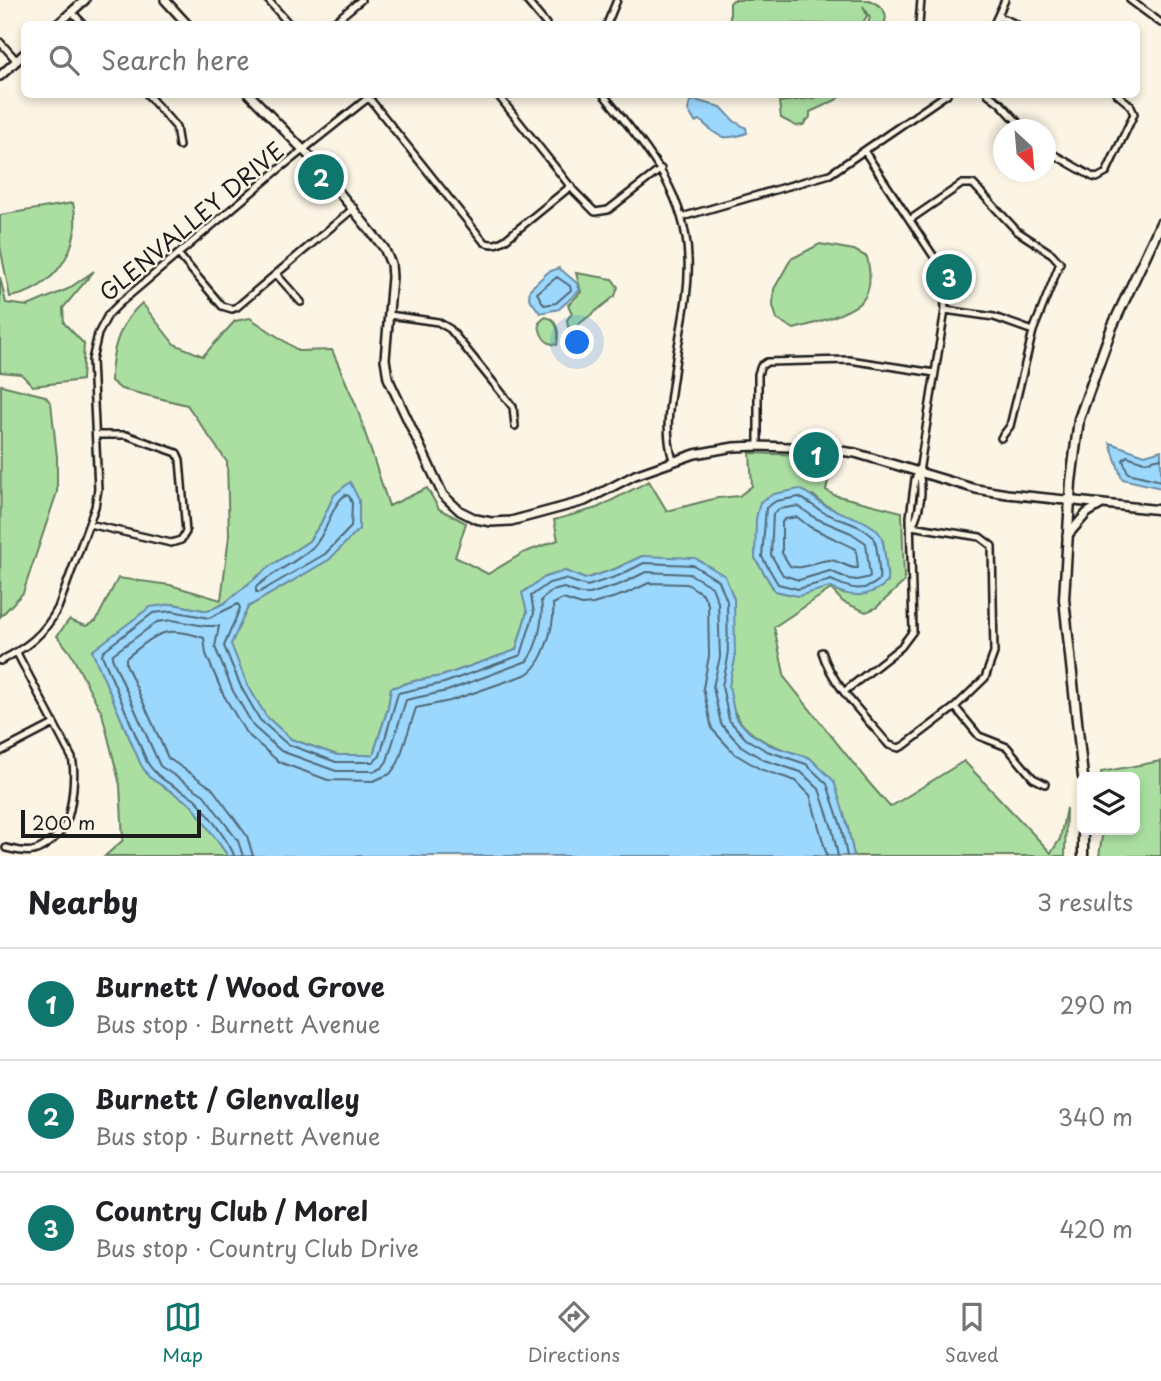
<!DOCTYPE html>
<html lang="en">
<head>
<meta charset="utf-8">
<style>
  :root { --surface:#fff; --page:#f6f6f6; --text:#202124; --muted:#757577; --line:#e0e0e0; --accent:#0f766e }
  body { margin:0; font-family:"Playpen Sans",sans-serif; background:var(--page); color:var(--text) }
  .controls { position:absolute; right:21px; bottom:21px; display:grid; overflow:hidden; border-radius:10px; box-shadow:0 4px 10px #0003 }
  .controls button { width:63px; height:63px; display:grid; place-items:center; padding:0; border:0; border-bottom:2px solid var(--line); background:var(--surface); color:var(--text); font:35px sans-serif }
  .compass { position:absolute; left:993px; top:119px; width:63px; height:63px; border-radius:50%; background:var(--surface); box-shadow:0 4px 10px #0003; rotate:154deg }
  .scale { position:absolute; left:21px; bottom:18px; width:180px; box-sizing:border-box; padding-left:7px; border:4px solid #1c1c1c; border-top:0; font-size:19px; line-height:24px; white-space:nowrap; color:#1c1c1c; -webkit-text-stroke:5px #fcf5e5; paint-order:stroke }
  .you { position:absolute; left:578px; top:343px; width:24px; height:24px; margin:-18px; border:5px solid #fff; border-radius:50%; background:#1a73e8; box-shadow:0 0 0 10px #1a73e833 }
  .badge { display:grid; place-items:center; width:46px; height:46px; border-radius:50%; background:var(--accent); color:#fff; font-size:23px; font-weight:700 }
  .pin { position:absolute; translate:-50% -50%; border:4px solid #fff; box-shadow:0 2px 7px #0006 }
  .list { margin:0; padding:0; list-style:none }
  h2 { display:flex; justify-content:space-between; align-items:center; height:91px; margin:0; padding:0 28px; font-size:30px }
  h2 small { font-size:23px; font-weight:400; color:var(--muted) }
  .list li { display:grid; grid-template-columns:46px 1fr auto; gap:21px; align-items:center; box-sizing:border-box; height:112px; padding:0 28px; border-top:2px solid var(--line) }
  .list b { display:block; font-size:26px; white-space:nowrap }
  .list p { margin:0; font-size:23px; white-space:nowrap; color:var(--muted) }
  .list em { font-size:23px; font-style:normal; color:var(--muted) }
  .icon { flex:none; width:38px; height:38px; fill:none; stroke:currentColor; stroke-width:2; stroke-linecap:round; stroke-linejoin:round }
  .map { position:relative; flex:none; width:1161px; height:856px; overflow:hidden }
  .search { position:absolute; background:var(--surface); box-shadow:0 4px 10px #0003; left:21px; right:21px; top:21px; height:77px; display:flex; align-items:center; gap:18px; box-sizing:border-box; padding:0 24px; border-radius:10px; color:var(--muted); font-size:26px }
  .sheet { height:427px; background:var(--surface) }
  nav { display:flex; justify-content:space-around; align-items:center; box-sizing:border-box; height:98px; border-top:2px solid var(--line); background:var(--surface); font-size:19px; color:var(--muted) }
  nav a { display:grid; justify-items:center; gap:4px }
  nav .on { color:var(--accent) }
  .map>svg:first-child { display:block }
  .green { fill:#abdfa2; stroke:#647e5f; stroke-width:2; fill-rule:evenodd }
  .water { fill:#9cd7fd; stroke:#698ca3; stroke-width:2 }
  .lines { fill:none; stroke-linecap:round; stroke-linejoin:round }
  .shore { stroke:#4f6776; stroke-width:2 }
  .minor-casing { stroke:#1c1c1c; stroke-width:10 }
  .tertiary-casing { stroke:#1c1c1c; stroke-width:12 }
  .secondary-casing { stroke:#1c1c1c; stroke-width:13 }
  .minor { stroke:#fcf5e5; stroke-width:5 }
  .tertiary { stroke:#fcf5e5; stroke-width:7 }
  .secondary { stroke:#fcf5e5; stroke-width:8 }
  .labels { text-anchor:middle; stroke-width:5; stroke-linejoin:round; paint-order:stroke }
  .street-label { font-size:23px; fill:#1c1c1c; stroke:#fcf5e5 }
</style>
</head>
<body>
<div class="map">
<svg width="1161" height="856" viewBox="0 0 1161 856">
  <rect width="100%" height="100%" fill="#fcf5e5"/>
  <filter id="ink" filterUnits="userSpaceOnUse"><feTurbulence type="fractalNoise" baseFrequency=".0143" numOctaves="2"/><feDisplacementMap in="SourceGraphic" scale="14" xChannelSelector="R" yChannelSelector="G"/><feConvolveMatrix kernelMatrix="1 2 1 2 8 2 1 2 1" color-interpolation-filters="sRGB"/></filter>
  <g filter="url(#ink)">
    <path class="green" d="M733 0H869C880 5 890 12 884 24H868L870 17 863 6 867 16 862 24H730V3Z
      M821 95H841L836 100 810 112V117L803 125 796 126 781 118 779 102 813 98Z
      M73 203C84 247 54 290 10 297L0 246V215Z
      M820 244 854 250 867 257C870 270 873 289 862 301 850 313 811 325 794 329L777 319 773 306 774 289 791 259Z
      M94 271 63 308 64 323 84 344 82 380 33 386 21 374 0 372V277L6 303 28 306 68 289Z
      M576 273 612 279 618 287 615 296 574 328 568 327 567 320 572 313 568 305 581 292Z
      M142 303 174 344 203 356 235 321 250 318 299 351 332 350 356 405 389 506 427 488 439 509 466 523 455 557 488 574 523 553 558 540 554 520 597 508 649 481 667 511 717 498 739 496 752 486 750 453 834 456 826 490 834 495 902 512 904 582 876 608 866 612 843 602 831 589 774 627 785 678 865 778 890 807 964 761 1051 853 1060 839 1066 808 1065 856H854L847 824 810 758C772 746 730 735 729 686 729 678 733 667 735 659L642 556 615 569 585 579 565 571 527 612 516 650 442 676 414 681 391 688 388 708 373 755H337L291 739 266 717 247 684 230 644 248 607 330 559 334 496 321 523 309 541 269 567 225 603 208 611 173 604 123 724 149 777 192 805 228 856H105L123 840 120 785 102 713 70 652 57 636 69 620 86 626 96 621 118 578 170 585 221 600 229 536 227 462 187 405 121 389 111 381C111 351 119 323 142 303ZM813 495 823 504 839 512 883 541 888 582 843 594 830 586 798 596 775 591 755 558 756 541Z
      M545 317 552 319C559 328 559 334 557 345 544 344 540 335 539 323Z
      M1 385 45 396 51 403 57 457V492L23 593 0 617Z
      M1161 761V856H1099L1103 830H1135V777H1101V772Z"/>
    <path class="water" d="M694 100 721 107 734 121 746 128 747 133C722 142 718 137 700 120L695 122 688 110 690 102Z
      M559 268 577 283 580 290 559 309 540 313 529 298 530 289 548 272Z
      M1110 443 1145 455 1161 450V488L1122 479Z
      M350 482 359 500V529L330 559 248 607 231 644 247 684 266 716 291 739 337 755H373L388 708 391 688 414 681 442 676 516 650 527 612 522 593 545 577 565 571 585 579 615 569 642 556 695 558 725 576 734 599 735 659 729 686 735 717 750 733 770 745 810 758 834 781 847 824 854 856H228L192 805 149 777 141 765 92 651 150 607 173 604 208 611 225 603 269 567 309 541 321 523 334 495Z
      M799 489C809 493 814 498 822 504 839 515 867 517 880 534 885 541 886 571 888 582 869 598 851 599 830 587L798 596 775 591 755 558 756 519 760 502 774 494Z"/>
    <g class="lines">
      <path class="shore" d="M557 277 570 286 571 290 556 303 544 305 537 293Z
        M1161 458 1144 462 1127 456 1123 460 1128 473 1161 481
        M345 495 349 496 352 503 351 527 325 554 260 592H256V587C273 572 299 561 314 546 328 532 330 507 345 495Z
        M799 497C808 501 814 507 823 512 838 520 861 524 873 537 877 541 880 574 879 580 862 595 848 587 831 580L798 589 778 584 762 557 766 508 776 501Z
        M798 506 815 518 851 533 866 543 870 577 857 580 849 579 830 571 799 580 783 575 771 555 773 514 779 509Z
        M797 517 810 527 856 549 858 568C848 569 841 561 830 560 815 560 805 571 790 566L782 553V522L785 519Z
        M234 856C233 848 201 803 194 798 176 787 158 780 147 762L102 655 103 651 153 613 172 611 209 618 238 604 240 608 224 646 241 687 260 720 287 744 336 762H373L380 756 398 693 444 683 521 655 534 613 531 596 549 583 565 579 587 586 618 576 644 563 693 565 719 581 727 601 728 658 722 686 729 720 746 739 767 751 806 764 827 784 841 826 847 856
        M243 856 238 841 204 795 160 766 112 658 113 654 157 622 172 620 205 626H219L215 647 233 691 254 727 281 751 336 771H374L382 768 387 761 406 700 447 691 527 661C538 646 544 618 541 600L552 591 564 588 581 594H590L621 584 646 572 690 574 712 587 718 602 720 657 713 687 721 724 741 746 764 760 801 772 819 789 832 828 838 856
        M253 856 247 836 212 788 168 758 126 664V658C157 634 163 624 204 638L206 654 223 694 246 733 279 762 328 780 373 781 390 774 398 763 416 708 450 701 525 675C544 665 555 624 553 604L563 599 582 605 593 604 625 594 649 583 687 584 703 594 708 604 709 656 703 688 712 729 735 754 760 769 796 781 810 795 827 856"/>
      <g class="minor-casing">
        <path id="minor" d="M268 0 289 24
          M526 0 546 24
          M1130 0 1161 23
          M72 12 83 24
          M998 16 1016 24
          M332 24 361 0
          M607 24 617 0
          M919 24 921 0
          M994 24 1005 0
          M0 42 17 61
          M147 94 176 127 179 146
          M497 94 574 191 595 212 608 210 661 169
          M603 94C643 144 686 191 688 258 690 293 680 330 675 365 671 398 663 428 673 460
          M988 94 1000 103 1025 130
          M369 98 484 242C493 246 498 244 506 239L571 186
          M1046 150 1093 177 1097 178 1106 173 1134 114 1130 105 1117 94
          M682 217 830 174 947 94
          M911 219 962 184H973L1017 231 1052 254 1060 263 1033 331 1010 426 1001 438
          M179 255 222 306 232 309 237 307 354 208
          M276 274 301 302
          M945 310 994 317 1033 331
          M389 315 438 322 450 329 513 407 515 426
          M758 446V374L761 366 767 362 849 360 935 373
          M89 524 171 543 181 540 186 532 180 460 177 453 126 435H96
          M912 526C921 510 923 489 919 472
          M822 652C833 687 866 717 889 745L899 748 905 745 955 707 985 678 994 653 992 546 980 537 911 526
          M0 661C26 648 44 635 58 608L95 507 98 489 92 360 98 334 108 315 120 303 279 169 373 94
          M845 691 901 647 913 631 910 517 915 479 919 472 945 310 944 279 938 263 865 152
          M955 707 979 736 1007 747 1033 778 1045 784
          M0 752 54 724
          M6 848C15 850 25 853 33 851 44 849 62 833 66 823 72 809 76 773 72 758L17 653"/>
      </g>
      <g class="tertiary-casing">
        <path id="tertiary" d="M165 0 187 24
          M58 24 85 0
          M0 76 24 54
          M249 94 314 161 384 248 391 264 392 277 385 359 388 378 443 495 460 511 476 519 491 522 511 521 585 501 635 475 695 454 734 447 758 446 820 448 855 453 976 489 1007 494 1161 510
          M1067 536 1087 513 1102 504"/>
      </g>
      <g class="secondary-casing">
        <path id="secondary" d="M1083 777 1064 599 1071 482 1079 419 1112 327 1161 223
          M1083 856V830"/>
      </g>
      <use href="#minor" class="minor"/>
      <use href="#tertiary" class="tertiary"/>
      <use href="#secondary" class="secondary"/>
    </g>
  </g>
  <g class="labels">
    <g class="street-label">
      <text transform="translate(192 222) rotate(-40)" y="8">GLENVALLEY DRIVE</text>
    </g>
  </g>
</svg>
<div class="controls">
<button><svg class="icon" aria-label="layers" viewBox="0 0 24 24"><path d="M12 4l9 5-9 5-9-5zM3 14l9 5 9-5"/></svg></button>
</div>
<svg class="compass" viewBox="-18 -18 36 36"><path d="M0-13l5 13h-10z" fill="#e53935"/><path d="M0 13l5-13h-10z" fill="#757577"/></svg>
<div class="scale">200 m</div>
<div class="you"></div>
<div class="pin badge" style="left:816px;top:455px">1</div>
<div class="pin badge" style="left:321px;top:177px">2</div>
<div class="pin badge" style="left:949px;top:277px">3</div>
<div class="search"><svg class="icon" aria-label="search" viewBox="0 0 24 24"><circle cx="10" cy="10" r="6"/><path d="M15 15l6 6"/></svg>Search here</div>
</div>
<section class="sheet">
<h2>Nearby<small>3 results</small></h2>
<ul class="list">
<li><span class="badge">1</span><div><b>Burnett / Wood Grove</b><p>Bus stop · Burnett Avenue</p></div><em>290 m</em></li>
<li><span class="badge">2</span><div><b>Burnett / Glenvalley</b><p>Bus stop · Burnett Avenue</p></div><em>340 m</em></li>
<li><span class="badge">3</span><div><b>Country Club / Morel</b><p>Bus stop · Country Club Drive</p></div><em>420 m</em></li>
</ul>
</section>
<nav>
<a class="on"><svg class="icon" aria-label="map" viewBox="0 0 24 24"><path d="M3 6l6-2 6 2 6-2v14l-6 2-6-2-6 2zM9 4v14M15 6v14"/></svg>Map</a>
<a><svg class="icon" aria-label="directions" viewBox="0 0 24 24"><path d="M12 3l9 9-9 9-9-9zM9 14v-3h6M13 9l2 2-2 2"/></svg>Directions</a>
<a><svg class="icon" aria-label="saved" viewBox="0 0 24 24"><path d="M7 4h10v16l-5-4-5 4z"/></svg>Saved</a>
</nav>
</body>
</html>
